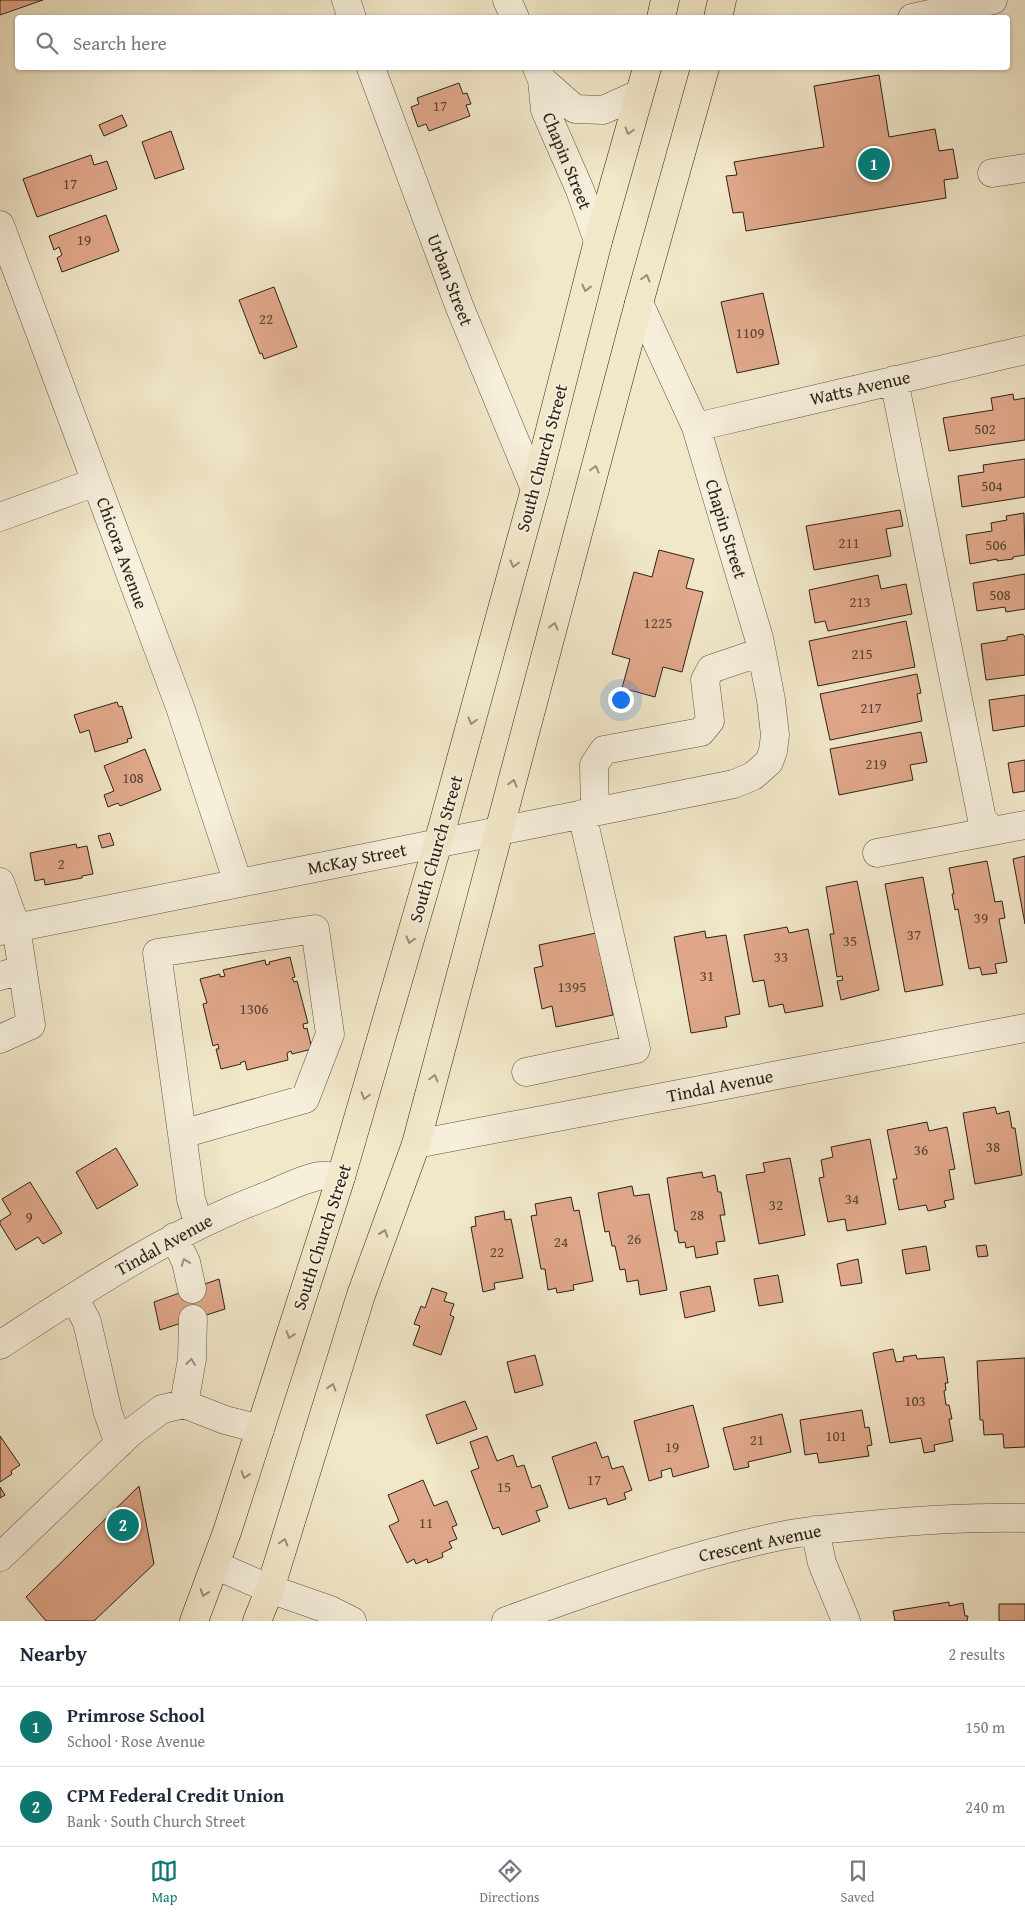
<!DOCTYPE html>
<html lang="en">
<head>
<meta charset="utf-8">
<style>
  :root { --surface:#fff; --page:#f6f6f7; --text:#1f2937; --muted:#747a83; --line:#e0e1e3; --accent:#0f766e }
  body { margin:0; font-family:"Gentium Book Plus",serif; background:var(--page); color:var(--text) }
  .you { position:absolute; left:620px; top:699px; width:18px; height:18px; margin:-12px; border:4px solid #fff; border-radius:50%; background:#1a73e8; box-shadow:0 0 0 8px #1a73e833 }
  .badge { display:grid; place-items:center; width:32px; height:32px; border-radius:50%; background:var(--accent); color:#fff; font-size:16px; font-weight:700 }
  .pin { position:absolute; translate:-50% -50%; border:2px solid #fff; box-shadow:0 1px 5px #0006 }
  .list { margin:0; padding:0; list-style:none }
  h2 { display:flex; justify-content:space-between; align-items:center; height:65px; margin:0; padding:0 20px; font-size:21px }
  h2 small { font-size:16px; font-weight:400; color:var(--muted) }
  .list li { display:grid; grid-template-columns:32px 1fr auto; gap:15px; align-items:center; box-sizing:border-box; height:80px; padding:0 20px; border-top:1px solid var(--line) }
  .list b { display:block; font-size:19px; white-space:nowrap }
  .list p { margin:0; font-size:16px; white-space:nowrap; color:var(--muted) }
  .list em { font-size:16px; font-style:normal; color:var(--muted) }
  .icon { flex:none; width:28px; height:28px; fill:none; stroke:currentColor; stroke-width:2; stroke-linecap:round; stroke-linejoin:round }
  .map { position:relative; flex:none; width:1025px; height:1621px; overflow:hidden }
  .search { position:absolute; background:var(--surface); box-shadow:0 1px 4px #0004; left:15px; right:15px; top:15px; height:55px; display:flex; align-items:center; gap:12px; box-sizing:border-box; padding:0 18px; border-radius:5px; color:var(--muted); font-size:19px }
  .sheet { height:225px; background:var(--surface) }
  nav { display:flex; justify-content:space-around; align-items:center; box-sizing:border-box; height:70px; border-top:1px solid var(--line); background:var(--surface); font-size:14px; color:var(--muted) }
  nav a { display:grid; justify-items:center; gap:2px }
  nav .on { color:var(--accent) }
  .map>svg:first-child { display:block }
  .building { fill:#e1a88b; stroke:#2b2218 }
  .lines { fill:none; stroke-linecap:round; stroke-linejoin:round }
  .minor-casing { stroke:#5c5344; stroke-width:29 }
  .major-casing { stroke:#2b2218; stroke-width:29 }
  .minor { stroke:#f6efdc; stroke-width:28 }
  .major { stroke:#f1e7c9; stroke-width:28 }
  .oneway { stroke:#988e79 }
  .oneway2 { stroke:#9b9384 }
  .labels { text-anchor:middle; stroke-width:4; stroke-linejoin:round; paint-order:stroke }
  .number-label { font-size:15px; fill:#584435 }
  .street-label { font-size:18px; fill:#2b2218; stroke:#f6efdc }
</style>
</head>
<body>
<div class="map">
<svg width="1025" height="1621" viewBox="0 0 1025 1621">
  <rect width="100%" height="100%" fill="#f1e7c9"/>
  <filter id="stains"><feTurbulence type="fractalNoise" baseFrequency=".004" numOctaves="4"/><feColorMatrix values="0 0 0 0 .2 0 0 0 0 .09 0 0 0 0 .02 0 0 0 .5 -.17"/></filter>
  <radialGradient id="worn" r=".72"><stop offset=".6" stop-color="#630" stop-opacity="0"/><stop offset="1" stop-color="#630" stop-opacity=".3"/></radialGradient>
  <path class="building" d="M0 0H43L0 15Z
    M879 75 889 137 935 129 939 151 953 149 958 178 944 180 946 198 746 231 743 212 733 213 726 176 737 175 734 162 824 147 814 86Z
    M459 83 463 94 467 93 471 104 466 105 470 116 429 131 426 124 418 127 411 107 419 104 417 98Z
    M122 115 127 126 104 136 99 125Z
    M171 131 184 169 155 179 142 142Z
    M91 155 94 165 107 161 117 189 37 217 23 179Z
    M106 215 119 251 62 272 57 258 62 255 59 247 54 250 49 236Z
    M274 287 297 347 264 359 262 353 260 354 239 300Z
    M763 293 779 364 737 373 721 302Z
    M1013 394 1014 400 1025 398V440L949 451 943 418 993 410 991 398Z
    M1025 459V497L962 507 958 476 984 472 983 465Z
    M900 510 903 526 886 529 891 556 814 570 806 526Z
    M1024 513 1025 555 1013 557V559L997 561V559L970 564 966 535 992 531 991 523 1007 520 1006 516Z
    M659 550 694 559 686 588 703 592 682 672 663 667 655 697 622 688 630 659 612 654 634 572 652 577Z
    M1025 574V609L1006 612 1005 607 977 611 973 583Z
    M878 575 881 589 906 584 912 614 828 631 825 621 815 623 809 590Z
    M906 621 915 667 818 686 809 641Z
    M1023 634 1025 637V675L986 680 981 644 1007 640V637Z
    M917 674 921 693 917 694 922 721 830 740 820 694Z
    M1025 695V726L993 731 989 700Z
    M117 702 119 707 122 706 132 738 127 739 128 742 95 752 89 730 80 733 74 715Z
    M921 732 927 762 910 765 913 780 839 795 830 749Z
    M145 749 161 790 120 806 118 803 108 807 104 795 114 791 104 766Z
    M1025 760V791L1013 793 1008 763Z
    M110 833 114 845 102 848 98 836Z
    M76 844 77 848 87 846 93 874 82 876V878L45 885 44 879 35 881 30 853Z
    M1025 856V924L1013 859Z
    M987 861 995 902 1002 901 1005 918 999 919 1007 962 995 964 997 973 982 975 980 967 969 969 958 909 955 910 952 894H954L949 868Z
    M923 877 943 985 905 992 885 884Z
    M857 881 879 990 841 1000 837 981 843 980 842 976 837 977 830 934H834L826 887Z
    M787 927 789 933 808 929 823 1006 785 1013 783 1004 769 1007 764 980 753 982 744 935Z
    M705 931 706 938 726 935 740 1014 725 1017 727 1027 691 1033 674 937Z
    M596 933 613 1015 556 1027 552 1006 542 1009 534 968 543 966 539 945Z
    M290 957 295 977 292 978 294 982 297 981 308 1023 303 1024 304 1029 307 1028 312 1049 292 1054 291 1051 287 1053 288 1060 247 1070 245 1061 240 1063 241 1064 221 1069 216 1049H219L218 1044 213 1046 203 1004 207 1003 200 979 220 974V977L225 976 223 970 265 960 266 965 270 964 269 962Z
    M995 1107 997 1114 1009 1111 1012 1128H1015L1022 1175 975 1184 963 1113Z
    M927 1122 929 1131 947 1127 955 1169 949 1170 954 1199 944 1201 946 1207 928 1211 926 1205 899 1210 893 1179H897L887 1130Z
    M870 1139 886 1224 847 1231 845 1219 828 1222 819 1178 824 1177 821 1160 833 1157 831 1147Z
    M116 1148 138 1185 97 1209 76 1172Z
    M790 1158 805 1235 759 1244 746 1175 765 1172 763 1163Z
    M702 1172 703 1178 715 1175 718 1192H721L725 1215H720L725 1241 716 1242 718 1254 696 1258 694 1246 686 1248 685 1242 679 1243 677 1231H675L667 1178Z
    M30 1182 62 1233 43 1244 38 1237 16 1250 0 1224V1221L11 1214 2 1199Z
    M632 1186 634 1196 649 1194 667 1290 640 1295 638 1280 627 1282 625 1269 620 1270 615 1246H612L609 1231 605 1232 598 1193Z
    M571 1197 574 1211 579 1210 593 1281 573 1285 574 1290 557 1293 556 1288 548 1290 545 1269H541L531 1216 537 1215 535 1204Z
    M504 1211 505 1220 511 1219 523 1278 494 1283 495 1289 483 1292 471 1227 476 1226 475 1217Z
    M986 1245 988 1256 978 1257 976 1246Z
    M926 1246 930 1270 906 1274 902 1250Z
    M858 1259 862 1283 841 1286 837 1264Z
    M778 1275 783 1302 759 1306 754 1279Z
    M219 1279 225 1309 160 1330 154 1302Z
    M710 1286 715 1311 685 1318 680 1292Z
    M432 1288 447 1293 444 1301 454 1304 450 1315 454 1317 441 1355 413 1345 420 1326 414 1324 421 1306 425 1308Z
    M893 1349 896 1362 904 1361 903 1357 916 1355 917 1359 944 1357 948 1383H945L946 1390 944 1391 946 1405H949L952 1419H949L953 1441 934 1445 935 1451 924 1453 921 1438 890 1443 873 1353Z
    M535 1355 543 1385 515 1393 507 1362Z
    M1025 1358V1447L1004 1448 1003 1434 984 1435 983 1420H980L977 1361Z
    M465 1401 477 1429 437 1444 426 1415Z
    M693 1405 709 1467 673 1477 671 1468 661 1471 662 1477 649 1481 634 1421Z
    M862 1410 865 1428 869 1427 872 1445 867 1446 869 1456 819 1463 817 1453 805 1455 800 1420Z
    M782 1414 791 1452 748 1462 749 1467 734 1470 723 1428Z
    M0 1436 20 1465 11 1471 12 1474 0 1482Z
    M487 1436 497 1461 513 1455 517 1467 524 1465 532 1488 540 1485 548 1507 536 1511 540 1521 502 1535 499 1527 493 1529 471 1471 479 1468 470 1442Z
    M596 1442 602 1458 608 1456 612 1469 623 1466 632 1490 624 1493 626 1499 608 1505 606 1498 569 1509 552 1457Z
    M423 1480 434 1506 447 1501 457 1525 452 1527 457 1539 449 1542 452 1548 442 1553 443 1557 428 1563 427 1559 416 1564 414 1559 407 1563 389 1526 399 1521 388 1495Z
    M139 1486 154 1564 94 1621H46L26 1597Z
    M0 1487 5 1495 0 1498Z
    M949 1602V1606L963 1603 965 1616H968L967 1621H895L893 1611Z
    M999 1604H1025V1621H999Z"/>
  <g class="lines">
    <g class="minor-casing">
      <path id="minor" d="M346 0 352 18
        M507 0 515 18
        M912 18 993 0
        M371 68 460 308 535 489
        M537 68 542 80 545 110 580 190 598 241
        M542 80 575 109 603 110 639 94
        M992 173 1025 168
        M0 225 180 707 238 883
        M894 380 982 819 993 831
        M696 427 1025 350
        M0 517 82 487 97 485
        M595 811 594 765 604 750 701 732 710 721 705 680 711 669 761 652
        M877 853 1025 825
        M0 882 16 927 31 1025 0 1039
        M0 931 734 784 753 776 769 762 773 751 775 735 771 700 759 638 696 427 639 303
        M0 976 22 970
        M526 1072 636 1049 582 814
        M182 1134 305 1099 330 1034 315 929 157 953 191 1199 199 1225
        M416 1144 1025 1028
        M174 1237 186 1262 192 1289
        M74 1297 87 1322 108 1413 119 1444
        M0 1345C86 1289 172 1231 269 1195 283 1189 303 1179 319 1176 326 1175 334 1177 341 1177
        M184 1404 192 1359 193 1319
        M815 1530 822 1563 846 1621
        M0 1557 130 1433 162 1409 184 1404 225 1420 260 1429
        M215 1565 270 1589 330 1610 352 1621
        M506 1621C595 1589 683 1557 776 1537 807 1530 839 1528 870 1525 922 1520 973 1517 1025 1518"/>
    </g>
    <g class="major-casing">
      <path id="major" d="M661 18 665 0
        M718 18 722 0
        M194 1621 227 1532 341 1177 438 843 535 489 598 241 647 68
        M257 1621 270 1589 361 1295 416 1144 639 303 705 68"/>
    </g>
    <use href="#minor" class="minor"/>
    <use href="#major" class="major"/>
  </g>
  <defs><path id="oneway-chevron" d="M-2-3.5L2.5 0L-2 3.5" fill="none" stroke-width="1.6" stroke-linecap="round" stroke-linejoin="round" transform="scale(1.25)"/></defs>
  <g class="oneway">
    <use href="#oneway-chevron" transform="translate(629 131) rotate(106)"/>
    <use href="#oneway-chevron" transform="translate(646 278) rotate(-74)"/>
    <use href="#oneway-chevron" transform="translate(586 288) rotate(104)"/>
    <use href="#oneway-chevron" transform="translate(595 469) rotate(-75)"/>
    <use href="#oneway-chevron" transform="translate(514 564) rotate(105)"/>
    <use href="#oneway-chevron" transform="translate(554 626) rotate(-75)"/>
    <use href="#oneway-chevron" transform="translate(472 721) rotate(105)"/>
    <use href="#oneway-chevron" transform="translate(513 783) rotate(-75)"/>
    <use href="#oneway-chevron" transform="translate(410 940) rotate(106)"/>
    <use href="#oneway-chevron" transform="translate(434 1078) rotate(-75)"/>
    <use href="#oneway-chevron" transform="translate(365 1096) rotate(106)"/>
    <use href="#oneway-chevron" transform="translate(384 1233) rotate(-70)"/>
    <use href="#oneway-chevron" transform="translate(290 1335) rotate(108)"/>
    <use href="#oneway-chevron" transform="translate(332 1387) rotate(-73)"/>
    <use href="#oneway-chevron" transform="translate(245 1475) rotate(108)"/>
    <use href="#oneway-chevron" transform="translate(284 1542) rotate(-73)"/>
    <use href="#oneway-chevron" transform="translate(204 1593) rotate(110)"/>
  </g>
  <g class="oneway2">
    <use href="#oneway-chevron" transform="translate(185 1262) rotate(-110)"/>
    <use href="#oneway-chevron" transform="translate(191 1362) rotate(-83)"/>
  </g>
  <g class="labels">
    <g class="number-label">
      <text x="440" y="111">17</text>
      <text x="70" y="189">17</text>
      <text x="84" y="245">19</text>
      <text x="266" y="324">22</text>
      <text x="750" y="338">1109</text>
      <text x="985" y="434">502</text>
      <text x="992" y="491">504</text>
      <text x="849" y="548">211</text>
      <text x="996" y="550">506</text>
      <text x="1000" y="600">508</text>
      <text x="860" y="607">213</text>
      <text x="658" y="628">1225</text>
      <text x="862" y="659">215</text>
      <text x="871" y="713">217</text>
      <text x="876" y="769">219</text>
      <text x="133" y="783">108</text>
      <text x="61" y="869">2</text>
      <text x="981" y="923">39</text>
      <text x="914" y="940">37</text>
      <text x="850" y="946">35</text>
      <text x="781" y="962">33</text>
      <text x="707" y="981">31</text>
      <text x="572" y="992">1395</text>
      <text x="254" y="1014">1306</text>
      <text x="993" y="1152">38</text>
      <text x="921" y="1155">36</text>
      <text x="852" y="1204">34</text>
      <text x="776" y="1210">32</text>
      <text x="697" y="1220">28</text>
      <text x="29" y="1222">9</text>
      <text x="634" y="1244">26</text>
      <text x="561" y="1247">24</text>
      <text x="497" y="1257">22</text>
      <text x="915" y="1406">103</text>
      <text x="836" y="1441">101</text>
      <text x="757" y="1445">21</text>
      <text x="672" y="1452">19</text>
      <text x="594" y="1485">17</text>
      <text x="504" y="1492">15</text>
      <text x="426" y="1528">11</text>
    </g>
    <g class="street-label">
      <text transform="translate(567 161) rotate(68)" y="6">Chapin Street</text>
      <text transform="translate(450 280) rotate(69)" y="6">Urban Street</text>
      <text transform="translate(860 388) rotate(-13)" y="6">Watts Avenue</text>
      <text transform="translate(542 458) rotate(-75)" y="6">South Church Street</text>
      <text transform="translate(726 529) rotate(73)" y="6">Chapin Street</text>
      <text transform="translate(122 553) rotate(70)" y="6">Chicora Avenue</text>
      <text transform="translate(436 849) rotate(-74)" y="6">South Church Street</text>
      <text transform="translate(357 859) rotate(-11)" y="6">McKay Street</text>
      <text transform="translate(720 1086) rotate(-11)" y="6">Tindal Avenue</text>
      <text transform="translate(322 1237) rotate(-72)" y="6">South Church Street</text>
      <text transform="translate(164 1245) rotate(-29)" y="6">Tindal Avenue</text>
      <text transform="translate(760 1543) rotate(-12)" y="6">Crescent Avenue</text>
    </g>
  </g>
  <rect width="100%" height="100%" filter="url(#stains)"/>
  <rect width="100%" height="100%" fill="url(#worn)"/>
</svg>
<div class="you"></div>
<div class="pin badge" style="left:874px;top:164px">1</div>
<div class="pin badge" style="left:123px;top:1525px">2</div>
<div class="search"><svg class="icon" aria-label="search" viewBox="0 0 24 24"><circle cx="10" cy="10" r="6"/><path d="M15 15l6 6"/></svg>Search here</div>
</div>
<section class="sheet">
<h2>Nearby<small>2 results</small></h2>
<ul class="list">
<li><span class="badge">1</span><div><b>Primrose School</b><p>School · Rose Avenue</p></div><em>150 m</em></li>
<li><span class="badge">2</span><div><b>CPM Federal Credit Union</b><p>Bank · South Church Street</p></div><em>240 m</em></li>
</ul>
</section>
<nav>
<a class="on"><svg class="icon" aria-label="map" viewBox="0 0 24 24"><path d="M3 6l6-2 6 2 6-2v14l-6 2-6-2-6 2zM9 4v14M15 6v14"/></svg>Map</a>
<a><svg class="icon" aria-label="directions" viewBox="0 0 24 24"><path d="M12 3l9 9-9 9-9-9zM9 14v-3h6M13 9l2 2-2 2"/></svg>Directions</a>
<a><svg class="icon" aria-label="saved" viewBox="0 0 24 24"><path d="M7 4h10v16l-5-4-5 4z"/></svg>Saved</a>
</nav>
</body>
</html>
